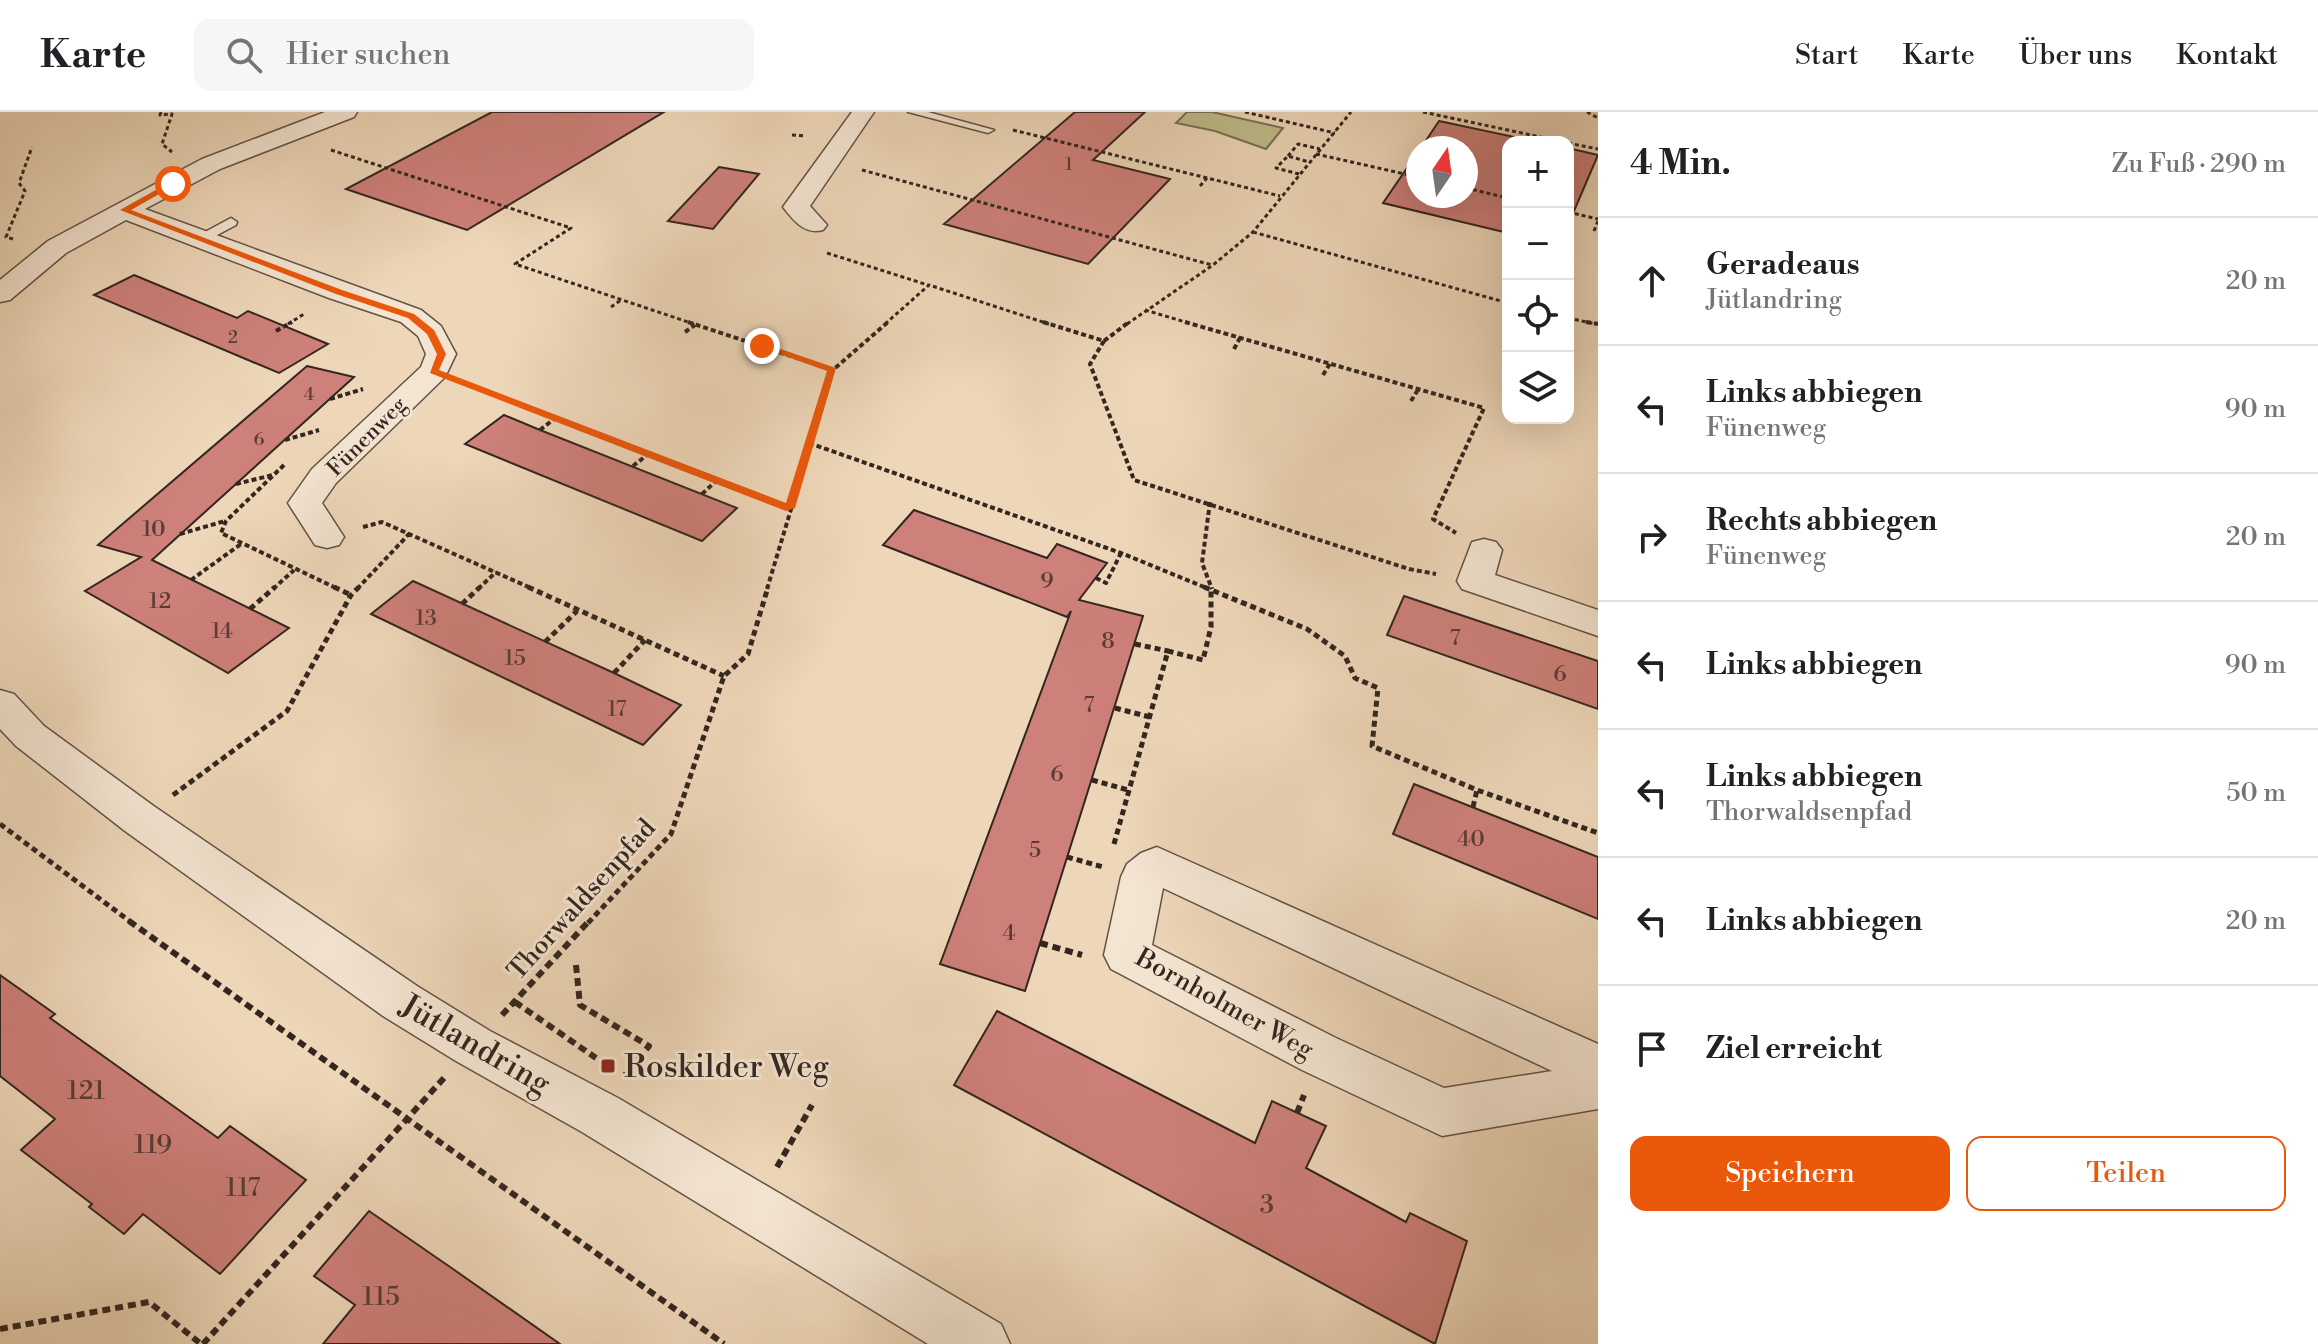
<!DOCTYPE html>
<html lang="de">
<head>
<meta charset="utf-8">
<style>
  :root { --surface:#fff; --page:#f6f6f6; --text:#202124; --muted:#757577; --line:#e0e0e0; --accent:#ea580c }
  body { margin:0; font-family:"Libre Bodoni",serif; background:var(--page); color:var(--text) }
  .controls { position:absolute; right:24px; top:24px; display:grid; overflow:hidden; border-radius:16px; box-shadow:0 8px 32px #0002 }
  .controls button { width:72px; height:72px; display:grid; place-items:center; padding:0; border:0; border-bottom:2px solid var(--line); background:var(--surface); color:var(--text); font:40px sans-serif }
  .compass { position:absolute; left:1406px; top:24px; width:72px; height:72px; border-radius:50%; background:var(--surface); box-shadow:0 8px 32px #0002; rotate:13deg }
  .stop { position:absolute; width:24px; height:24px; margin:-18px; border:6px solid #ea580c; border-radius:50%; background:#fff }
  .stop.end { background:#ea580c; border-color:#fff; box-shadow:0 2px 8px #0008 }
  .list { margin:0; padding:0; list-style:none }
  h2 { display:flex; justify-content:space-between; align-items:center; height:104px; margin:0; padding:0 32px; font-size:34px }
  h2 small { font-size:26px; font-weight:400; color:var(--muted) }
  .list li { display:grid; grid-template-columns:52px 1fr auto; gap:24px; align-items:center; box-sizing:border-box; height:128px; padding:0 32px; border-top:2px solid var(--line) }
  .list b { display:block; font-size:30px; white-space:nowrap }
  .list p { margin:0; font-size:26px; white-space:nowrap; color:var(--muted) }
  .list em { font-size:26px; font-style:normal; color:var(--muted) }
  .actions { display:flex; gap:16px; padding:24px 32px }
  .actions a { flex:1; padding:18px 0; border:2px solid var(--accent); border-radius:16px; text-align:center; font-size:28px; color:var(--accent) }
  .actions .main { background:var(--accent); color:#fff }
  .icon { flex:none; width:44px; height:44px; fill:none; stroke:currentColor; stroke-width:2; stroke-linecap:round; stroke-linejoin:round }
  .map { position:relative; flex:none; width:1598px; height:1232px; overflow:hidden }
  header { display:flex; align-items:center; gap:48px; box-sizing:border-box; height:112px; padding:0 40px; background:var(--surface); border-bottom:2px solid var(--line) }
  header strong { font-size:38px }
  nav { display:flex; gap:44px; margin-inline-start:auto; font-size:28px }
  .search { width:560px; height:72px; background:var(--page); display:flex; align-items:center; gap:20px; box-sizing:border-box; padding:0 28px; border-radius:16px; color:var(--muted); font-size:30px }
  main { display:flex }
  aside { flex:1; background:var(--surface) }
  .map>svg:first-child { display:block }
  .green { fill:#bebd8b; stroke:#787256; stroke-width:2 }
  .building { fill:#ce807a; stroke:#332620; stroke-width:2 }
  .lines { fill:none; stroke-linecap:round; stroke-linejoin:round }
  .service-casing { stroke:#625246; stroke-width:3 }
  .minor-casing { stroke:#625246; stroke-width:3 }
  .path-far3 { stroke:#332620; stroke-width:3; stroke-dasharray:4 3; stroke-linecap:butt }
  .path-far2 { stroke:#332620; stroke-width:4; stroke-dasharray:5 3; stroke-linecap:butt }
  .path-far1 { stroke:#332620; stroke-width:5; stroke-dasharray:6 4; stroke-linecap:butt }
  .path { stroke:#332620; stroke-width:6; stroke-dasharray:8 5; stroke-linecap:butt }
  .service { fill:#f4e5d2; fill-rule:evenodd }
  .minor { fill:#f4e5d2; fill-rule:evenodd }
  .route { fill:#ea580c }
  .poi-dot { fill:#8f2418; stroke:#f4e5d2; stroke-width:3 }
  .labels { text-anchor:middle; stroke-width:6; stroke-linejoin:round; paint-order:stroke }
  .far-number-label { font-size:18px; fill:#5a3c36 }
  .far-street-label { font-size:22px; fill:#332620; stroke:#f4e5d2 }
  .number-label { font-size:22px; fill:#5a3c36 }
  .street-label { font-size:26px; fill:#332620; stroke:#f4e5d2 }
  .near-number-label { font-size:26px; fill:#5a3c36 }
  .near-street-label { font-size:32px; fill:#332620; stroke:#f4e5d2 }
  .near-poi-label { font-size:32px; fill:#332620; stroke:#f4e5d2; text-anchor:start }
</style>
</head>
<body>
<header>
<strong>Karte</strong>
<div class="search"><svg class="icon" aria-label="search" viewBox="0 0 24 24"><circle cx="10" cy="10" r="6"/><path d="M15 15l6 6"/></svg>Hier suchen</div>
<nav><a>Start</a><a>Karte</a><a>Über uns</a><a>Kontakt</a></nav>
</header>
<main>
<div class="map">
<svg width="1598" height="1232" viewBox="0 0 1598 1232">
  <rect width="100%" height="100%" fill="#eed7b9"/>
  <filter id="stains"><feTurbulence type="fractalNoise" baseFrequency=".0025" numOctaves="4"/><feColorMatrix values="0 0 0 0 .2 0 0 0 0 .09 0 0 0 0 .02 0 0 0 .5 -.17"/></filter>
  <radialGradient id="worn" r=".72"><stop offset=".6" stop-color="#630" stop-opacity="0"/><stop offset="1" stop-color="#630" stop-opacity=".3"/></radialGradient>
  <path class="green" d="M1187 0H1212L1283 16 1266 37 1215 19 1176 11Z"/>
  <path class="building" d="M492 0H664L467 118 346 77Z
    M1075 0H1145L1093 48 1170 67 1088 152 944 112Z
    M1439 9 1538 30H1508V121L1383 91 1418 40V84H1466V36H1421Z
    M1568 36 1598 43 1568 113Z
    M719 55 759 62 713 117 668 109Z
    M134 163 237 206 248 199 328 232 279 261 94 183Z
    M307 254 354 265 152 448 289 516 228 561 85 479 141 445 98 433Z
    M504 303 540 318 737 396 702 429 465 332Z
    M914 398 1047 446 1057 432 1107 451 1079 488 1143 504 1025 879 940 852 1071 499 1067 505 883 433Z
    M413 469 614 561 681 593 643 633 371 502Z
    M1404 484 1598 549V597L1387 523Z
    M1414 672 1598 745V807L1393 722Z
    M0 863 55 902 50 906 218 1026 230 1014 306 1068 220 1162 143 1102 124 1122 89 1095 92 1092 21 1038 55 1007 0 964Z
    M997 899 1255 1031 1272 989 1326 1014 1306 1056 1406 1110 1410 1101 1467 1129 1435 1232 954 973Z
    M369 1099 453 1157 560 1232H323L355 1193 314 1164Z"/>
  <g class="lines">
    <g class="service-casing">
      <path id="service" d="M908 0H928L994 18 988 21Z
        M231 106 237 110 236 113 204 130 192 127Z"/>
    </g>
    <g class="minor-casing">
      <path id="minor" d="M325 0H357L354 5 220 57 145 97 421 198 441 214 456 242 445 265 336 371 322 391 344 425 339 433 327 436 315 433 288 391 312 357 421 255 426 242 418 224 401 210 329 186 126 108 66 141 10 188 0 190V168L48 129 202 47Z
        M852 0H874L810 94 827 113 823 118C805 123 794 109 783 95Z
        M1484 427 1496 430 1502 438 1495 463 1598 498V524L1462 477 1457 469 1472 430Z
        M0 578 14 582 44 614 155 695 417 874 490 919 618 986 1001 1212 1010 1232H928L582 1020 456 949 383 904 125 719 16 634 0 617Z
        M1157 735 1598 932V997L1442 1024 1302 958 1111 857 1104 843 1121 765 1127 752 1141 741ZM1163 776 1552 959 1444 976 1336 926 1152 833Z"/>
    </g>
    <path class="path-far3" d="M161 0 160 3 172 2 162 32 172 40
      M1245 0 1335 21
      M1423 0 1564 30
      M1587 0 1598 6
      M1013 18 1280 84
      M792 23 806 24
      M1568 31 1598 37
      M331 38 571 116 515 152 694 212
      M1316 42 1418 65
      M1288 44 1298 32 1320 37
      M862 58 1212 153
      M1299 62 1276 56 1288 44 1309 50
      M1200 74 1207 66
      M1466 76 1508 86
      M1568 100 1598 107
      M1594 119 1598 109
      M1253 120 1508 191
      M13 127 6 125 25 79 19 71 32 35
      M827 141 928 173
      M611 195 621 188
      M1145 198 1192 212
      M1568 206 1596 212
      M288 212 304 202
      M885 212 929 173 1049 212
      M1127 212 1213 153 1253 120 1351 0"/>
    <path class="path-far2" d="M688 210 833 258
      M1043 210 1104 229 1129 210
      M1185 210 1484 296 1433 407 1456 421
      M1586 210 1598 212
      M276 219 292 210
      M685 220 695 213
      M1104 229 1090 252 1134 368 1409 457 1436 462
      M1234 237 1241 224
      M751 243 761 234
      M1323 263 1331 250
      M466 272 790 396
      M330 287 363 277
      M1411 289 1419 276
      M540 318 554 307
      M285 328 319 318
      M809 331 1121 441 1209 477
      M284 353 226 409 221 421 338 477
      M633 354 647 343
      M236 372 273 363
      M702 382 716 369
      M1210 390 1202 451 1212 477
      M363 415 382 410 533 477
      M180 422 225 409
      M1096 466 1106 471 1121 441
      M191 468 241 432
      M273 477 294 458
      M357 477 410 421
      M478 477 496 460
      M767 477 833 258 888 210"/>
    <path class="path-far1" d="M334 475 351 483
      M528 475 724 564
      M1204 475 1307 517 1345 544 1355 566 1378 576 1372 634 1477 678 1598 721
      M462 492 480 475
      M250 497 275 475
      M545 530 577 499
      M1135 532 1168 539
      M614 561 645 528
      M1115 596 1150 605
      M1092 668 1128 678
      M173 683 287 599 351 483 359 475
      M1473 695 1477 678
      M0 712 132 811
      M1114 732 1168 539 1203 548 1211 515V475
      M1067 745 1103 755
      M588 811 671 722 724 564 748 542 768 475"/>
    <path class="path" d="M129 809 724 1232
      M1040 831 1082 843
      M576 853 580 893 649 934 625 963
      M515 890 596 946
      M502 903 589 809
      M1297 1001 1304 983
      M777 1055 812 993
      M0 1217 149 1190 201 1232
      M203 1232 444 966"/>
    <use href="#service" class="service"/>
    <use href="#minor" class="minor"/>
  </g>
  <path class="route" d="M170 70 177 72 131 98 342 178 414 202 434 218 446 242 439 258 786 391 827 259 757 234 766 232 836 256 795 396 786 399 430 261 437 242 427 222 408 206 336 182 120 98Z"/>
  <rect class="poi-dot" x="600" y="946" width="16" height="16" rx="4"/>
  <g class="labels">
    <g class="far-number-label">
      <text x="1069" y="58">1</text>
      <text x="233" y="231">2</text>
      <text x="309" y="288">4</text>
      <text x="259" y="333">6</text>
    </g>
    <g class="far-street-label">
      <text transform="translate(366 324) rotate(-45)" y="8">Fünenweg</text>
    </g>
    <g class="number-label">
      <text x="154" y="424">10</text>
      <text x="1047" y="476">9</text>
      <text x="160" y="496">12</text>
      <text x="426" y="513">13</text>
      <text x="222" y="526">14</text>
      <text x="1455" y="533">7</text>
      <text x="1108" y="536">8</text>
      <text x="515" y="553">15</text>
      <text x="1560" y="569">6</text>
      <text x="1089" y="600">7</text>
      <text x="617" y="604">17</text>
      <text x="1057" y="669">6</text>
      <text x="1471" y="734">40</text>
      <text x="1035" y="745">5</text>
      <text x="1009" y="828">4</text>
    </g>
    <g class="street-label">
      <text transform="translate(581 787) rotate(-48)" y="9">Thorwaldsenpfad</text>
      <text transform="translate(1225 891) rotate(29)" y="9">Bornholmer Weg</text>
    </g>
    <g class="near-number-label">
      <text x="86" y="987">121</text>
      <text x="153" y="1041">119</text>
      <text x="243" y="1084">117</text>
      <text x="1267" y="1101">3</text>
      <text x="381" y="1193">115</text>
    </g>
    <g class="near-street-label">
      <text transform="translate(476 932) rotate(30)" y="11">Jütlandring</text>
    </g>
    <g class="near-poi-label">
      <text x="624" y="965">Roskilder Weg</text>
    </g>
  </g>
  <rect width="100%" height="100%" filter="url(#stains)"/>
  <rect width="100%" height="100%" fill="url(#worn)"/>
</svg>
<div class="controls">
<button>+</button>
<button>−</button>
<button><svg class="icon" aria-label="locate" viewBox="0 0 24 24"><circle cx="12" cy="12" r="6"/><path d="M12 2v4M12 18v4M2 12h4M18 12h4"/></svg></button>
<button><svg class="icon" aria-label="layers" viewBox="0 0 24 24"><path d="M12 4l9 5-9 5-9-5zM3 14l9 5 9-5"/></svg></button>
</div>
<svg class="compass" viewBox="-18 -18 36 36"><path d="M0-13l5 13h-10z" fill="#e53935"/><path d="M0 13l5-13h-10z" fill="#757577"/></svg>
<div class="stop" style="left:173px;top:72px"></div>
<div class="stop end" style="left:762px;top:234px"></div>
</div>
<aside>
<h2>4 Min.<small>Zu Fuß · 290 m</small></h2>
<ul class="list">
<li><svg class="icon" aria-label="ahead" viewBox="0 0 24 24"><path d="M12 20V5M6 11l6-6 6 6"/></svg><div><b>Geradeaus</b><p>Jütlandring</p></div><em>20 m</em></li>
<li><svg class="icon" aria-label="left" viewBox="0 0 24 24"><path d="M17 20v-9H6M10 6l-5 5 5 5"/></svg><div><b>Links abbiegen</b><p>Fünenweg</p></div><em>90 m</em></li>
<li><svg class="icon" aria-label="right" viewBox="0 0 24 24"><path d="M7 20v-9h11M14 6l5 5-5 5"/></svg><div><b>Rechts abbiegen</b><p>Fünenweg</p></div><em>20 m</em></li>
<li><svg class="icon" aria-label="left" viewBox="0 0 24 24"><path d="M17 20v-9H6M10 6l-5 5 5 5"/></svg><div><b>Links abbiegen</b></div><em>90 m</em></li>
<li><svg class="icon" aria-label="left" viewBox="0 0 24 24"><path d="M17 20v-9H6M10 6l-5 5 5 5"/></svg><div><b>Links abbiegen</b><p>Thorwaldsenpfad</p></div><em>50 m</em></li>
<li><svg class="icon" aria-label="left" viewBox="0 0 24 24"><path d="M17 20v-9H6M10 6l-5 5 5 5"/></svg><div><b>Links abbiegen</b></div><em>20 m</em></li>
<li><svg class="icon" aria-label="arrive" viewBox="0 0 24 24"><path d="M6 21V4h12l-3 4 3 4H6"/></svg><div><b>Ziel erreicht</b></div></li>
</ul>
<div class="actions"><a class="main">Speichern</a><a>Teilen</a></div>
</aside>
</main>
</body>
</html>
